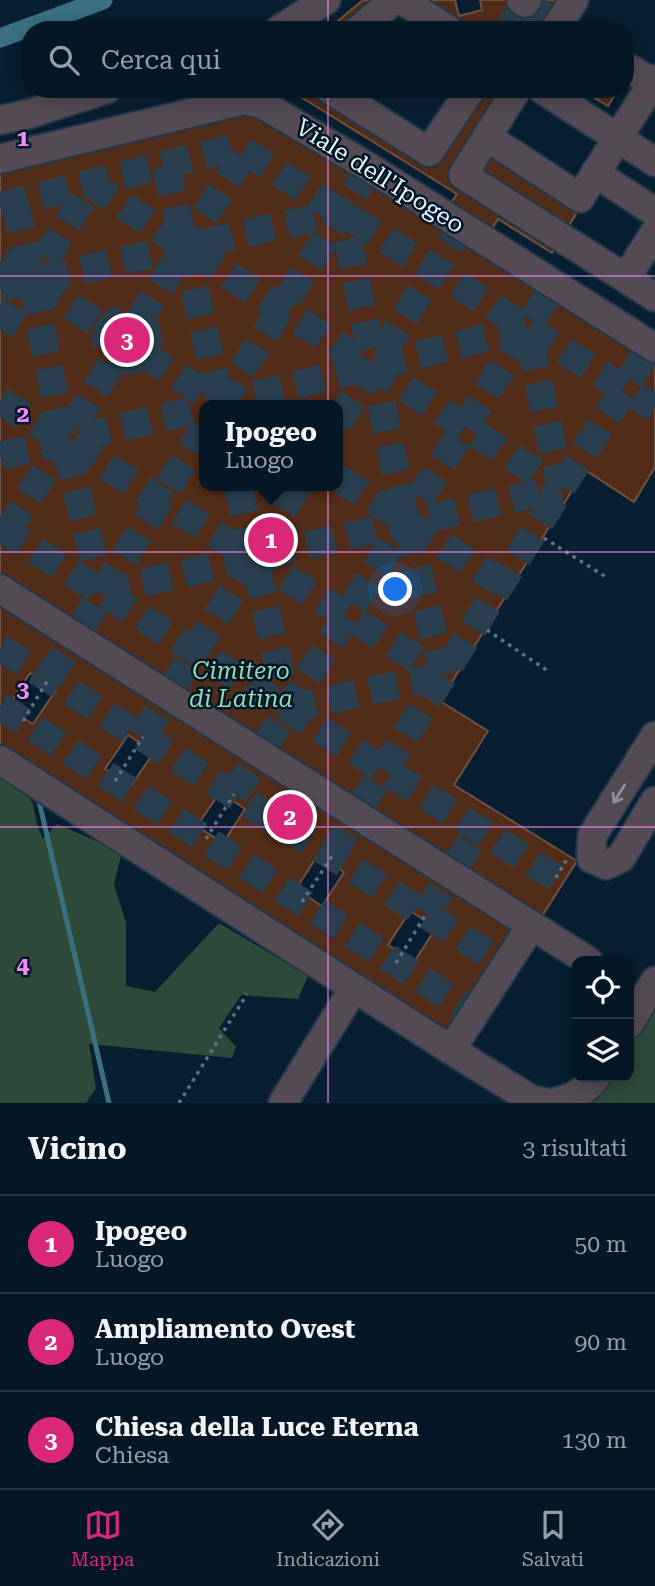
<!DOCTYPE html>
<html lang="it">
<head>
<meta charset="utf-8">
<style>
  :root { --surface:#051724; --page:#132431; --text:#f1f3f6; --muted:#979fa6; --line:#263641; --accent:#db2777 }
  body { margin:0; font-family:"Roboto Serif",serif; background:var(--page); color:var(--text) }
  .controls { position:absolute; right:21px; bottom:21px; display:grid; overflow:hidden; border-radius:14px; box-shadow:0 4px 18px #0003 }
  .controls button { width:63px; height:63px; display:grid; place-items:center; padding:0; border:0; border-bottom:2px solid var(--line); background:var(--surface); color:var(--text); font:35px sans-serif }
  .you { position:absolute; left:396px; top:590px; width:24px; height:24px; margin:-18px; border:5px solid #fff; border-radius:50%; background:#1a73e8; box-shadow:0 0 0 10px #1a73e833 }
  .badge { display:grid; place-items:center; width:46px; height:46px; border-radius:50%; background:var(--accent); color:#fff; font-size:23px; font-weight:700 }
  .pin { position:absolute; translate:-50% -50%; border:4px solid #fff; box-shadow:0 2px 7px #0006 }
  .popup { position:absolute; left:199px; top:400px; width:144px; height:91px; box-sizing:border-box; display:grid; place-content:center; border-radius:14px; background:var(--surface); filter:drop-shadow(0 2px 5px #0005); font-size:23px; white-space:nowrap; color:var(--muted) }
  .popup b { font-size:26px; color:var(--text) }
  .popup::after { content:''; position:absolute; left:50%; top:100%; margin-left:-14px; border:14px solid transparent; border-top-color:var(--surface) }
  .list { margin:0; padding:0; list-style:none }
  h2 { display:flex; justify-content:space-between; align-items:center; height:91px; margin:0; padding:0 28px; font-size:30px }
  h2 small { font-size:23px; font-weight:400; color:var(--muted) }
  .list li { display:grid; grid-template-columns:46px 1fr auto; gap:21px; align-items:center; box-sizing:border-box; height:98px; padding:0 28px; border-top:2px solid var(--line) }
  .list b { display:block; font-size:26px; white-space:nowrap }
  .list p { margin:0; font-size:23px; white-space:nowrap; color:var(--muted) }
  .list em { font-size:23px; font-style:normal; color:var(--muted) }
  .icon { flex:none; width:38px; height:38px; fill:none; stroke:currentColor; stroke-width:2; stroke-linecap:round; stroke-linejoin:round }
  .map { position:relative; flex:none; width:655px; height:1103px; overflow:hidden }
  .search { position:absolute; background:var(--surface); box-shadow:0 4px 18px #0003; left:21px; right:21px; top:21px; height:77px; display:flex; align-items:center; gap:18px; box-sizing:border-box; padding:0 24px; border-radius:28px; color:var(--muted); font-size:26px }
  .sheet { height:385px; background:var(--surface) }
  nav { display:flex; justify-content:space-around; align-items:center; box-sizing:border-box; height:98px; border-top:2px solid var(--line); background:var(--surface); font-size:19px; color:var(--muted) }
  nav a { display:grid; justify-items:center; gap:4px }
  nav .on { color:var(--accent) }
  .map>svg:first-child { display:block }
  .green { fill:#2e4a3b }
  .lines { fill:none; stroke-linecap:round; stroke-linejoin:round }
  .stream { stroke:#3a7081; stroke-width:5 }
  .canal { stroke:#3a7081; stroke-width:19 }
  .building { fill:#512c19; stroke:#6f5143; stroke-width:2; fill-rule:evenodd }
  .minor-tunnel { stroke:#293f4f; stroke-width:28; stroke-dasharray:28 14; stroke-linecap:butt }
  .minor-casing { stroke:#223949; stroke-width:32 }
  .path { stroke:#5f7280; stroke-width:3.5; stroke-dasharray:3.5 5; stroke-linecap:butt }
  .minor { stroke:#544b55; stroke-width:28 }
  .oneway { stroke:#908f99 }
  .grid { fill:none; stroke:#f08bf5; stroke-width:2; stroke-opacity:0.55 }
  .labels { text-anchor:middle; stroke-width:5; stroke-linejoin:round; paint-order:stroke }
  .street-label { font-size:24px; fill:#e9f5fe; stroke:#001526 }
  .park-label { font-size:24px; font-style:italic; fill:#90dab2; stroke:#001526 }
  .grid-label { font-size:23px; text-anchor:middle; font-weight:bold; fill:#f08bf5; stroke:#001526; stroke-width:5; stroke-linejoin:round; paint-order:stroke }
</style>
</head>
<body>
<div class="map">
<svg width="655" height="1103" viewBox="0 0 655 1103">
  <rect width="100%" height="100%" fill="#071f30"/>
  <path class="green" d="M0 777C8 782 22 788 28 796 36 805 35 825 43 838L57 824 122 852 114 884 126 923V986L155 992 219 923 308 976 298 999 241 995 219 1028 236 1047 232 1058 89 1044 96 1088 86 1103H0Z
    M655 996V1103H585L607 1077H629V1040Z"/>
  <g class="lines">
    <path class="stream" d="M39 801 109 1103"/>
    <path class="canal" d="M0 38 103 0"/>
  </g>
  <path class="building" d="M363 0H389L352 30H327Z
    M409 0H455L459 16 482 10 480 0H569L551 30H457Z
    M288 89H322L430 158 474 89H513L459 176 561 239 552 253 498 219 491 230 450 204 457 194Z
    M580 89H618L608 106Z
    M225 110 260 115 655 364V467L634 502 585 470 440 701 488 731 454 785 577 861 540 919 0 578V163ZM126 320 139 325 146 333 147 342 140 355 129 360 122 359 112 352 107 339 115 325ZM204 405H338V486H204Z
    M486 145 582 204 564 234 468 174Z
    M107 340a20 20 0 1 1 40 0a20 20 0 1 1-40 0Z
    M0 598 516 931 448 1034 0 745ZM30 673 56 690 33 724 7 708ZM128 735 154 752 131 786 105 769ZM220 792 245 809 223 843 197 826ZM318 855 344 872 322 906 296 889ZM410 911 436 928 414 962 388 945Z"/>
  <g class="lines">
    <path class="minor-tunnel" d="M508 30 525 3 558 25
      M166 166 221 405
      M15 203 64 441 102 592
      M0 206 237 147 655 408
      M0 262 108 330
      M0 288 342 212 406 522 443 675
      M106 340a21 21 0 1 1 42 0a21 21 0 1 1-42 0Z
      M138 322 245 152
      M0 330 92 185 279 308 561 488
      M143 354 223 405
      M0 401 443 675
      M214 405 527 328 561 488
      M220 405 370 168
      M338 423 462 226
      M0 456 204 408
      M338 478 502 583
      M238 486 288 709
      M0 528 556 878
      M7 532 115 358
      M102 592 561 488
      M80 629 204 429
      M0 648 506 965
      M49 678 70 644
      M172 688 298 486
      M0 706 475 1014
      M288 709 443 675
      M143 737 163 703
      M264 747 554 285
      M234 794 255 762
      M361 806 651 346
      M332 856 351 822
      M455 866 479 830
      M426 914 446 882"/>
    <g class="minor-casing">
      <path id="minor" d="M402 0 449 30
        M521 0 525 3 527 0
        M279 30 326 0
        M358 30 394 0
        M555 30 574 0
        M625 66 655 84
        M329 89 429 152 471 89
        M517 89 463 175 655 297
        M542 89 655 162
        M0 120 29 114 107 89
        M487 137 580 198 655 79
        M0 159 245 100 262 104 370 168 655 348
        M595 173 655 212
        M626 278 655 232
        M0 589 588 961
        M655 736 592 836 591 858 606 865 621 858 655 801
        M0 760 451 1050 532 1100 549 1103
        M629 1024 655 981
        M451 1050 531 926
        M283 1103 354 988
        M552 1103C572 1099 584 1093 596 1077"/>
    </g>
    <path class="path" d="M544 538 606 577
      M487 630 548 671
      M23 721 49 678
      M115 781 143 737
      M206 839 234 794
      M556 878 567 859
      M302 902 332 856
      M396 963 426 914
      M179 1103 247 994"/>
    <use href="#minor" class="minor"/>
  </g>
  <defs><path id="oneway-shaft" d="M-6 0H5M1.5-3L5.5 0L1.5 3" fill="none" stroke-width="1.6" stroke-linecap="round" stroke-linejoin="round" transform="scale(1.75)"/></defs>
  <use class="oneway" href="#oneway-shaft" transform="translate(619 794) rotate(122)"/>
  <path class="grid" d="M328 0V30M328 89V1103M0 276H655M0 552H655M0 827H655"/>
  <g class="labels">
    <g class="street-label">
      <text transform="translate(380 176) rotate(32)" y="8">Viale dell'Ipogeo</text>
    </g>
    <g class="park-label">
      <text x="241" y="679">Cimitero<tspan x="241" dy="28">di Latina</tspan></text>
    </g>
  </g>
  <g class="grid-label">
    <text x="23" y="146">1</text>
    <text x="23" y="422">2</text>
    <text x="23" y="697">3</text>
    <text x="23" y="973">4</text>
  </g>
</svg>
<div class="controls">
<button><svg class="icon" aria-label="locate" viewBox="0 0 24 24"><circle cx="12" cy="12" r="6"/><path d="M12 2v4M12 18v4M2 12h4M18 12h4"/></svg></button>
<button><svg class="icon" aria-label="layers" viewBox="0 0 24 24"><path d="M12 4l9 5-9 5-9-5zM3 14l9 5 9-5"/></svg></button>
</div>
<div class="you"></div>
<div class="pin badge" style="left:271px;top:540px">1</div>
<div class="popup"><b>Ipogeo</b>Luogo</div>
<div class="pin badge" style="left:290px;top:817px">2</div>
<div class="pin badge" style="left:127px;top:340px">3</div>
<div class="search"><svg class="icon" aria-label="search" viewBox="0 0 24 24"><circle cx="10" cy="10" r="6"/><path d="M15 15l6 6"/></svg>Cerca qui</div>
</div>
<section class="sheet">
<h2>Vicino<small>3 risultati</small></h2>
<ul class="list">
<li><span class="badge">1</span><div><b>Ipogeo</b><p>Luogo</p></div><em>50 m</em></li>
<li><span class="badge">2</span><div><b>Ampliamento Ovest</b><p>Luogo</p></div><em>90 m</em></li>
<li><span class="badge">3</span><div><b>Chiesa della Luce Eterna</b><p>Chiesa</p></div><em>130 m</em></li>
</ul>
</section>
<nav>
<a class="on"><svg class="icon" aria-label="map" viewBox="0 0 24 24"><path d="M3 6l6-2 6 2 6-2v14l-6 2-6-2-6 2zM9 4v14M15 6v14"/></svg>Mappa</a>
<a><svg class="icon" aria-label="directions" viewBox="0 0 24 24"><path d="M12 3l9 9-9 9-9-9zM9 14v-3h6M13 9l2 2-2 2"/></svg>Indicazioni</a>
<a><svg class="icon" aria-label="saved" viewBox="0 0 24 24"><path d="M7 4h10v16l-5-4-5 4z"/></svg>Salvati</a>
</nav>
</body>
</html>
